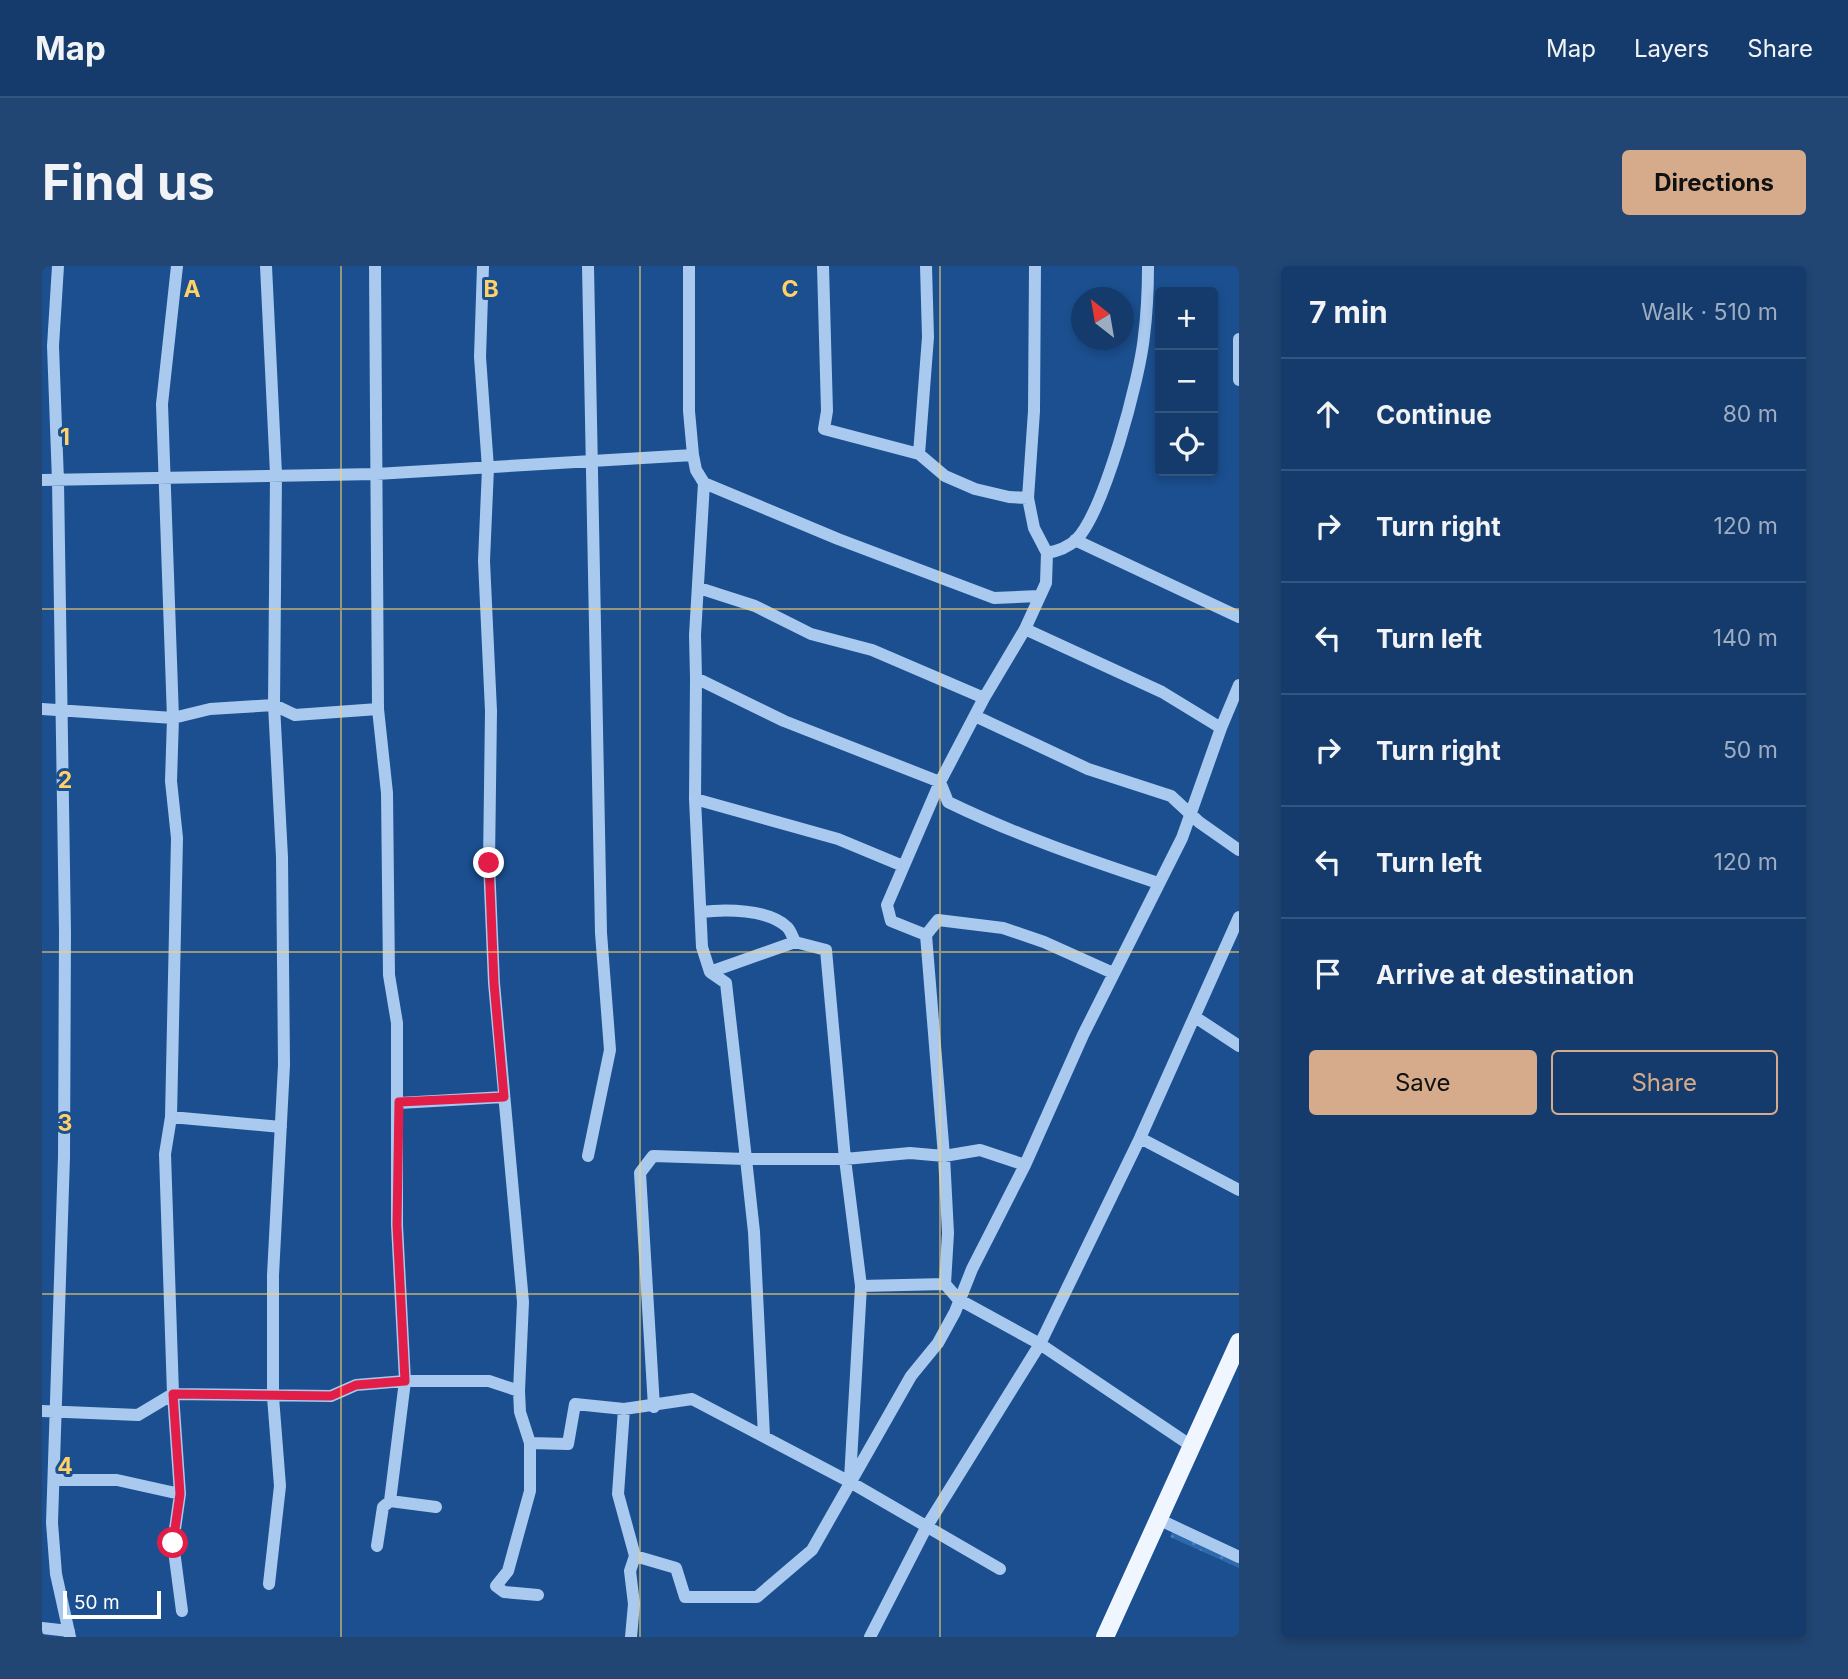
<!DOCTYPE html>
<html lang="en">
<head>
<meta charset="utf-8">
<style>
  :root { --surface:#143b6b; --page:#214673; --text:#f1f3f6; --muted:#9dadc1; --line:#33557e; --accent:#d6ab8b }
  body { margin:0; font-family:Inter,sans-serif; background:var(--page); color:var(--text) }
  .controls { position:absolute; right:21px; top:21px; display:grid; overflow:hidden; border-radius:7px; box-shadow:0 4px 10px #0003 }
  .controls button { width:63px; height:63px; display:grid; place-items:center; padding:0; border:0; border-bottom:2px solid var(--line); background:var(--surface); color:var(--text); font:35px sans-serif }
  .compass { position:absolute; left:1029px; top:21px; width:63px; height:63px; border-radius:50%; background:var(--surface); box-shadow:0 4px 10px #0003; rotate:329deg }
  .scale { position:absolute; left:21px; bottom:18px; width:98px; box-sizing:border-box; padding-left:7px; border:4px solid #fff; border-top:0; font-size:19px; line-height:24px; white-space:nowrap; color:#fff; -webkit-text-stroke:5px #1b4f8f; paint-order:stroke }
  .stop { position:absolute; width:21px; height:21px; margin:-16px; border:5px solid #e11d48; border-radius:50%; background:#fff }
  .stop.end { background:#e11d48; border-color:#fff; box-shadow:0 2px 7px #0008 }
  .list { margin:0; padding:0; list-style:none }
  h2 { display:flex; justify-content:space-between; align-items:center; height:91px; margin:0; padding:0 28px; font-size:30px }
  h2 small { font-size:23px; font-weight:400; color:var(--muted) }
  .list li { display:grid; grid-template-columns:46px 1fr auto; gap:21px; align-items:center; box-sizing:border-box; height:112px; padding:0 28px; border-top:2px solid var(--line) }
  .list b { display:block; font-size:26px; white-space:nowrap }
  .list em { font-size:23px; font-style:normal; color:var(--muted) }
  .actions { display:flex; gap:14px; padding:21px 28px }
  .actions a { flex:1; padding:16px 0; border:2px solid var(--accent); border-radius:7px; text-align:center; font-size:24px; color:var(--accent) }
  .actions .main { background:var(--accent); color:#111 }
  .icon { flex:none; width:38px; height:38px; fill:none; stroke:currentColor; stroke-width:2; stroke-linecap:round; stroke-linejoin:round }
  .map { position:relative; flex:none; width:1197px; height:1371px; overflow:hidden; border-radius:7px }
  header { display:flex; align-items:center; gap:42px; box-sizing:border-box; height:98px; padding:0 35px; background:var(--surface); border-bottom:2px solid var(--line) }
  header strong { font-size:33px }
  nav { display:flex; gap:38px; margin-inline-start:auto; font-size:24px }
  .intro { display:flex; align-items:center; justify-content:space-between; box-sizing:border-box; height:168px; padding:0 42px }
  h1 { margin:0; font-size:49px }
  .button { padding:18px 32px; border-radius:7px; background:var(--accent); color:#111; font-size:24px; font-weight:700 }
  main { display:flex; gap:42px; padding:0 42px }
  aside { flex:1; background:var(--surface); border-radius:7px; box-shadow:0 4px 10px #0003 }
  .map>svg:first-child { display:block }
  .grass { fill:url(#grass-dots) }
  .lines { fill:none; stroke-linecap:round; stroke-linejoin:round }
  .minor { stroke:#a9c9ee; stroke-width:12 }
  .major { stroke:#f0f6ff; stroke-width:18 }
  .route { stroke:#e11d48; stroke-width:9 }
  .grid { fill:none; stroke:#ffd166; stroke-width:2; stroke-opacity:0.55 }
  .grid-label { font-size:23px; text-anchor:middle; font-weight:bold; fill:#ffd166; stroke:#1b4f8f; stroke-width:6; stroke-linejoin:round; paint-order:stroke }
</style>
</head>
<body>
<header>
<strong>Map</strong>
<nav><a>Map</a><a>Layers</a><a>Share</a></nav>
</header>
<div class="intro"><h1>Find us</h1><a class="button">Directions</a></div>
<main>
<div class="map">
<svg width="1197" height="1371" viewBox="0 0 1197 1371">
  <defs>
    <pattern id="grass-dots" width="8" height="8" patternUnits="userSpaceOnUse" patternTransform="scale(1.75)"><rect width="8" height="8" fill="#2e69ad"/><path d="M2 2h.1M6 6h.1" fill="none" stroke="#4d80b9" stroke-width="1.8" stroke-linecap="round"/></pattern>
  </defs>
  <rect width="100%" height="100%" fill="#1b4f8f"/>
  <path class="grass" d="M1133 1258 1197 1288V1302L1128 1271Z"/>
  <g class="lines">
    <path class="minor" d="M16 0 11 80 16 215 23 666 22 891 10 1257 14 1308 28 1371
      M135 0 120 138 131 452 129 515 135 572 129 851 123 888 131 1128 138 1228 131 1277 140 1345
      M224 0 234 208 232 439 240 591 242 799 231 1009V1131L238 1220 227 1318
      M333 0 336 443 345 527 347 709 355 757V959L363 1115 348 1235 341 1241 335 1280
      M441 0 438 91 446 202 442 295 449 445 447 597 452 717 481 1036 477 1125 478 1146 488 1177V1225L466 1305 454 1320 462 1326 496 1329
      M546 0 559 667 568 784 546 890
      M647 0V145L651 189
      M781 0 785 145 782 163 877 188 903 210 933 223 967 231 986 232
      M1197 114V73
      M877 188 886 71 884 0
      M0 214 334 208 651 189 654 204 662 217 653 369 654 412 742 455 898 516 906 536C974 569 1044 593 1116 617
      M662 217 796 273 952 332 997 330
      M1033 274 1197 351
      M1005 287C1016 285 1025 282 1034 274 1062 246 1098 112 1102 70 1105 47 1106 23 1106 0
      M657 322 713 340 769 368 830 384 942 432 983 363
      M654 412 653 533 660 681 668 706 753 676 784 684 803 893 819 1020 808 1213
      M942 432 898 516 845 639 849 655 884 669 896 654 961 662 1002 676 1071 707
      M0 443 131 452 168 443 232 439 253 449 336 443
      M933 450 1046 503 1129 530 1157 556 1197 584
      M1179 462 1197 419
      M653 533 796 573 861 600
      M659 646C683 643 726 643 745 661 749 665 751 672 753 676
      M884 669 902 890 906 967 903 1018 916 1033 998 1078 1148 1179
      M668 706 684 717 704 893H803L868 887 902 890 938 884 983 899
      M1153 751 1197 780
      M357 837 462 831
      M129 851 239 861
      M1098 872 1197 924
      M819 1020 903 1018
      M612 1141 598 907 611 890 704 893 712 966 722 1170
      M582 1143 576 1228 593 1290 588 1305 592 1338 589 1371
      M0 1145 96 1149 131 1128 289 1130 314 1119 363 1115H447L477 1125
      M488 1177 526 1178 533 1138 582 1143 650 1133 808 1216 958 1303
      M13 1214H75L138 1228
      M348 1235 394 1241
      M1116 1253 1197 1291
      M593 1290 634 1302 643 1331H715L770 1284 869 1110 896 1077 913 1046 930 1003 983 899 1041 769 1140 572 1179 462 1120 426 983 363 1004 317 1005 287 992 262 986 232 992 145 993 0
      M0 1362 27 1365
      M828 1371 885 1260 998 1078 1098 872 1197 651"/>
    <path class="major" d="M1063 1371 1197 1076"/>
  </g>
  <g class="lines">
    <path class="route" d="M131 1277 138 1228 131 1128 289 1130 314 1119 363 1115 355 959 357 836 462 831 452 717 447 597"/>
  </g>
  <path class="grid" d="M299 0V1371M598 0V1371M898 0V1371M0 343H1197M0 686H1197M0 1028H1197"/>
  <g class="grid-label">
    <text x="150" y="31">A</text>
    <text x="449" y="31">B</text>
    <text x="748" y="31">C</text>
    <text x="23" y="179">1</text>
    <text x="23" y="522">2</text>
    <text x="23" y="865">3</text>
    <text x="23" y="1208">4</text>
  </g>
</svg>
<div class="controls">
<button>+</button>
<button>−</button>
<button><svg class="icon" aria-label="locate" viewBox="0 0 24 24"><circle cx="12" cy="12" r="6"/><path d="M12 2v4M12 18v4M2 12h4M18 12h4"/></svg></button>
</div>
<svg class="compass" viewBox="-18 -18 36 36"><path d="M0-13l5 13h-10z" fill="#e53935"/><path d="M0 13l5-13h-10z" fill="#9dadc1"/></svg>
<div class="scale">50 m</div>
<div class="stop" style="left:131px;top:1277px"></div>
<div class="stop end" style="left:447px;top:597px"></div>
</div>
<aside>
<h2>7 min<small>Walk · 510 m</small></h2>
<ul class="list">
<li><svg class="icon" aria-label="ahead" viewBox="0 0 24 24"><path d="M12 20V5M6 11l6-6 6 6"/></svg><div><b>Continue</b></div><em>80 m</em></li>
<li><svg class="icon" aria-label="right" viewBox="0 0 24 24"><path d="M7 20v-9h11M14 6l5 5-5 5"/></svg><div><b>Turn right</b></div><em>120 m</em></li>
<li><svg class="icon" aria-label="left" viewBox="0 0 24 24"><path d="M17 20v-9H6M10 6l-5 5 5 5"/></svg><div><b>Turn left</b></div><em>140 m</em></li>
<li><svg class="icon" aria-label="right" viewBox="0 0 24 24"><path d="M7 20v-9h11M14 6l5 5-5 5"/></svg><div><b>Turn right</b></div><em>50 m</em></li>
<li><svg class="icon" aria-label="left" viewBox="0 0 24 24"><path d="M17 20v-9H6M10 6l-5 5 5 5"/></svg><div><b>Turn left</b></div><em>120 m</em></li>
<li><svg class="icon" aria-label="arrive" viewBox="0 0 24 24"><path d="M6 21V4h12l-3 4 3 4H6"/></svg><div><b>Arrive at destination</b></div></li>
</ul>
<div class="actions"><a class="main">Save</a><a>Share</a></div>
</aside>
</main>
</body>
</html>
